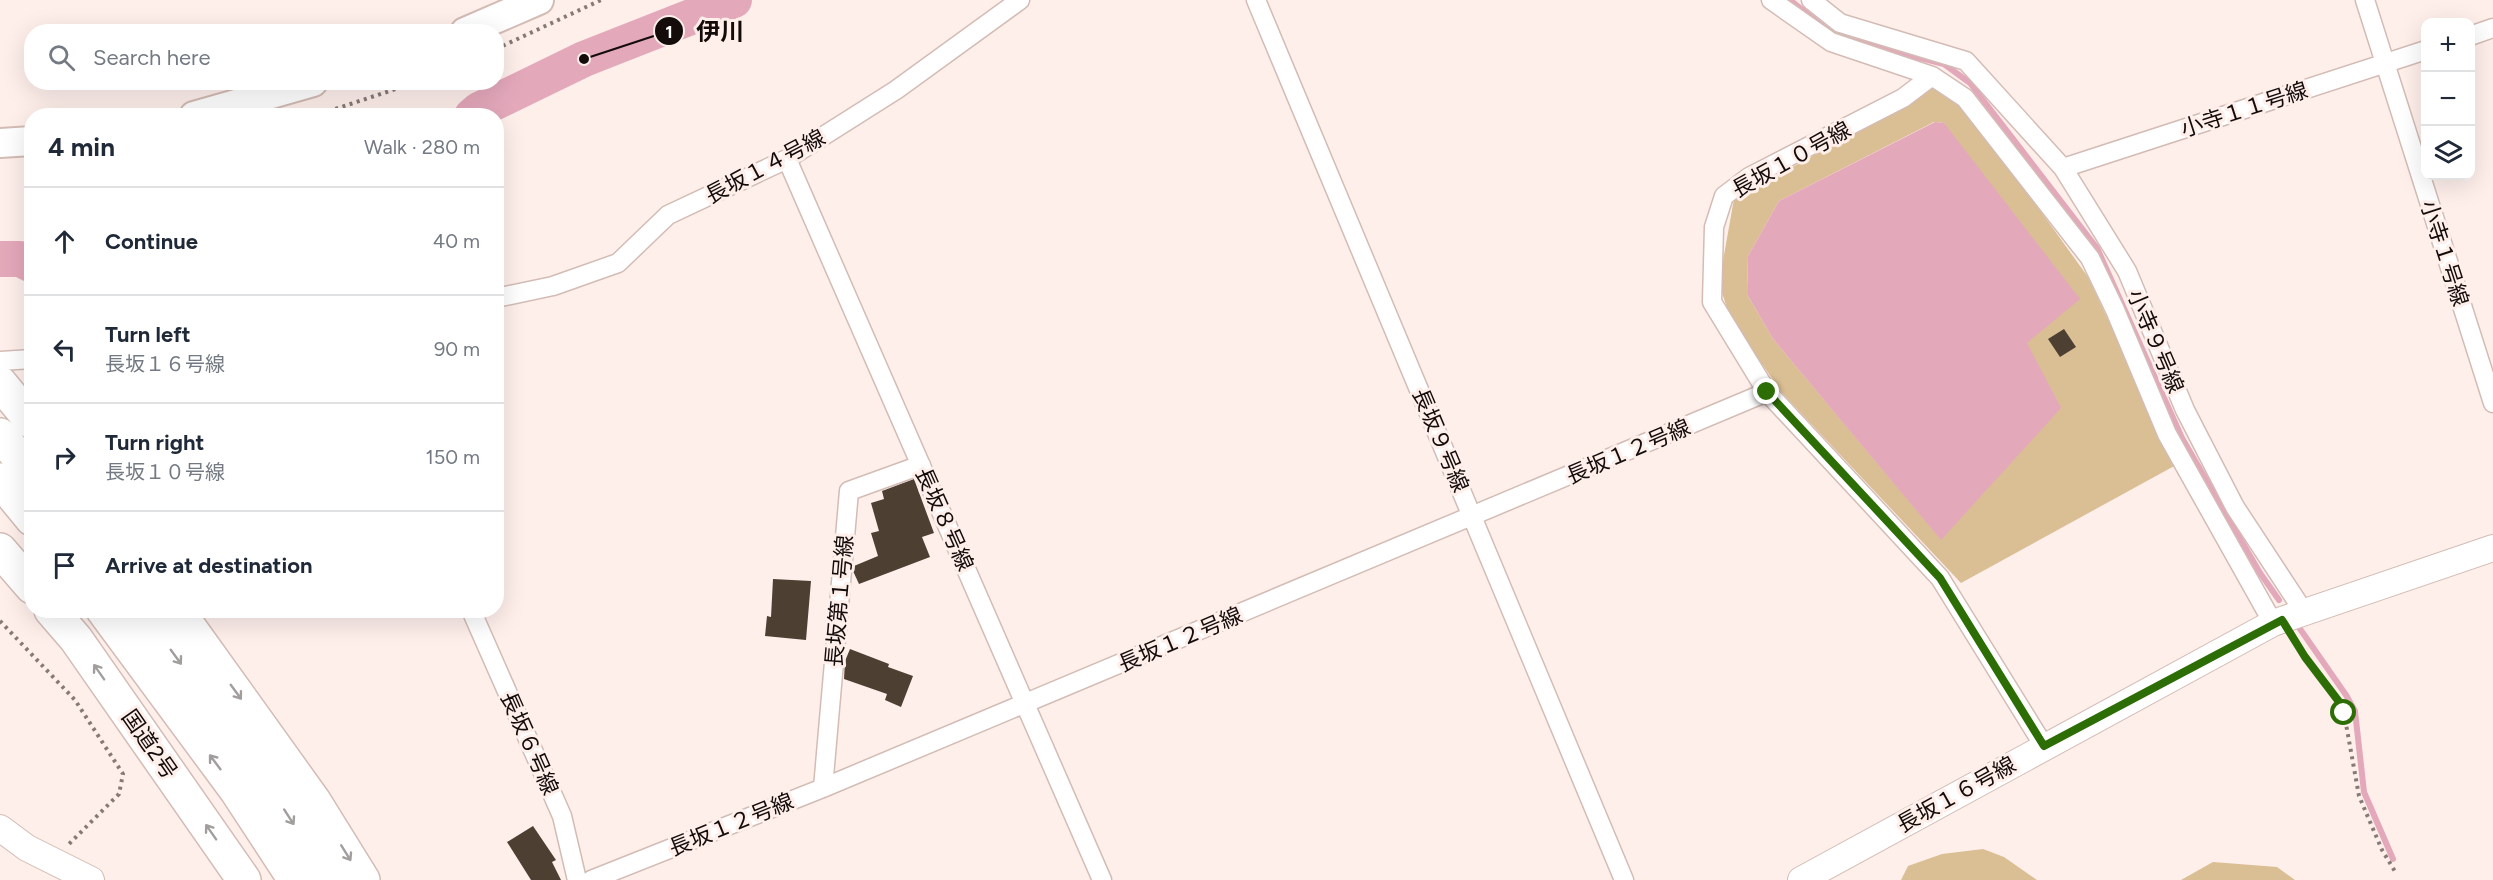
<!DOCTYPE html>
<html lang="en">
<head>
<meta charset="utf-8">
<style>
  :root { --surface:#fff; --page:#f2f2f3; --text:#1f2937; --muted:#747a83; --line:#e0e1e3 }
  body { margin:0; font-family:Figtree,"Noto Sans JP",sans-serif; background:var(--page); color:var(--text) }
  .controls { position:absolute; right:18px; top:18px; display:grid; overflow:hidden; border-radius:12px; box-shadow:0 6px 24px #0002 }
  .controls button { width:54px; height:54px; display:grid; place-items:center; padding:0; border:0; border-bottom:2px solid var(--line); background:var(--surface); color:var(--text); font:30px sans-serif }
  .stop { position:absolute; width:18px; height:18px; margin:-14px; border:4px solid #2c6e05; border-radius:50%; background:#fff }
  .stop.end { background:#2c6e05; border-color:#fff; box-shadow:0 2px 6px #0008 }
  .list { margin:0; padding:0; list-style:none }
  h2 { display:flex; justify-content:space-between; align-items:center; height:78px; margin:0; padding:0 24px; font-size:26px }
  h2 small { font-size:20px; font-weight:400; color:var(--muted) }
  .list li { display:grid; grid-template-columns:39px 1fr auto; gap:18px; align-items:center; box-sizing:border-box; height:108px; padding:0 24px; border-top:2px solid var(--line) }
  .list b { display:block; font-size:22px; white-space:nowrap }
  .list p { margin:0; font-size:20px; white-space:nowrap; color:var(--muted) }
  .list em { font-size:20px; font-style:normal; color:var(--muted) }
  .icon { flex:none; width:33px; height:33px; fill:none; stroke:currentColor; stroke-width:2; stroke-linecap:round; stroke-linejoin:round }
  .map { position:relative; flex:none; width:2493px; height:880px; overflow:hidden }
  .search { position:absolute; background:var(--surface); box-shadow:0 6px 24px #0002; left:24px; top:24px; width:480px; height:66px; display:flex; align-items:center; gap:15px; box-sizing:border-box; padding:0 21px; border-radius:24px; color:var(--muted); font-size:22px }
  .panel { position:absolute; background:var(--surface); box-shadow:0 6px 24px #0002; left:24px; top:108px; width:480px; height:510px; border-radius:24px }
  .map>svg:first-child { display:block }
  .green { fill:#dabe94; fill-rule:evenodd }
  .water { fill:#e4a8bb }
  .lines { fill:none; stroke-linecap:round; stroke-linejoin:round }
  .stream { stroke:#e4a8bb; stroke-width:6 }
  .river { stroke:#e4a8bb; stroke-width:36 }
  .building { fill:#4e3f33 }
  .street-casing { stroke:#d3bcb5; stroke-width:21 }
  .secondary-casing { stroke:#d3bcb5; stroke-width:28 }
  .primary-casing { stroke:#d3bcb5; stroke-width:32 }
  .highway-casing { stroke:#d3bcb5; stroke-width:36 }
  .path { stroke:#867a77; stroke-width:4; stroke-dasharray:3 4.5; stroke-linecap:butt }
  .street { stroke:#fff; stroke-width:18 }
  .secondary { stroke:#fff; stroke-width:26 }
  .primary { stroke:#fff; stroke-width:28 }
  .highway { stroke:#fff; stroke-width:33 }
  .oneway { stroke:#a19e9d }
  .route { stroke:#2c6e05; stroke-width:8 }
  .labels { text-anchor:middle; stroke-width:6; stroke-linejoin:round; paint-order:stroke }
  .street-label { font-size:22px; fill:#140c0a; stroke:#feefeb }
  .leader { fill:none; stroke:#140c0a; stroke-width:2 }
  .callout-dot { fill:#140c0a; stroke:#feefeb; stroke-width:2 }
  .mark-label { font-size:18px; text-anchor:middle; font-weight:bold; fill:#fff }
  .callout-label { font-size:24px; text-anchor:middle; font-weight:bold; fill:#140c0a; stroke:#feefeb; stroke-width:6; stroke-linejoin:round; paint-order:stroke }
</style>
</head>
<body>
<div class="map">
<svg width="2493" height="880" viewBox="0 0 2493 880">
  <rect width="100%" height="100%" fill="#feefeb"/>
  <path class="green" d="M1935 82 1962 102 2088 277 2176 465 1961 583 1782 393 1730 318 1719 283 1734 199 1906 105ZM1934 122 1944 123 2027 343 1941 539 1773 339 1747 294 1748 256 1779 201Z
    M1983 849 2004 857 2037 880H1901L1908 866 1942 854Z
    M2213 862 2277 867 2295 880H2181Z"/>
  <path class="water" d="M1935 122 1944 123 2080 299 2027 343 2061 408 1941 540 1773 339 1747 294 1748 256 1779 201Z"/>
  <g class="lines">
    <path class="stream" d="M1790 0 1825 28 1850 40 1944 64 1970 83 2097 248 2182 438 2260 573 2279 600
      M2298 626 2346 695 2355 711 2364 792 2393 859"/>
    <path class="river" d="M472 116 479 110 584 59 734 0
      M0 259H20L32 265"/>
  </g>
  <path class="building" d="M2064 329 2076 347 2060 357 2048 339Z
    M914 479 934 533 922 537 930 557 859 584 853 571 854 566 878 556 871 533 879 531 871 503 884 499 882 491Z
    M773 579 811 581 806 640 765 636 767 616 771 617Z
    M850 649 889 664 888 667 913 676 901 707 885 700 887 694 844 679 845 661Z
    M533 826 556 860 552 862 561 880H531L507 842Z"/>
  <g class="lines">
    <g class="street-casing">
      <path id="street" d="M1256 0 1624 880
        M1771 0 1831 42 1932 76 1965 98 2090 258 2115 310 2167 434 2273 623
        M1811 0 1840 23 1966 61 2063 168 2127 271 2185 410 2235 507 2304 612
        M2365 0 2493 403
        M2470 36 2493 28
        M1932 76 1903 98 1749 177 1724 196 1714 227 1712 302 1767 392 1940 578 2044 746
        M787 159 1102 880
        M2063 168 2426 50
        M496 298 553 286 618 263 668 215 787 159 896 90 1020 0
        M0 361 32 359
        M471 610 562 816 577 880
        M823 788 849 491 921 465
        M591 880 823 788 1767 392"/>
    </g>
    <g class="secondary-casing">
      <path id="secondary" d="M0 828 27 848 91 880
        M1801 880 2273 623 2493 548"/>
    </g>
    <g class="primary-casing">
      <path id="primary" d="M465 32 539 0
        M194 116 313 82
        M0 143 32 141"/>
    </g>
    <g class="highway-casing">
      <path id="highway" d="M0 383 32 422
        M0 435 32 473
        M0 480 32 519
        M0 550 32 587
        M51 610 76 639 244 880
        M103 610 236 790 295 880
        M141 610 263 777 329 880
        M177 610 314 801 363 880"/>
    </g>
    <path class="path" d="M496 49 601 0
      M314 116 417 82
      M0 621 75 700 123 774 119 794 68 845
      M2293 638 2340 703 2344 713 2359 796 2382 850 2396 873"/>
    <use href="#street" class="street"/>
    <use href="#secondary" class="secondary"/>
    <use href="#primary" class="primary"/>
    <use href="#highway" class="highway"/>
  </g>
  <defs><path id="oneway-shaft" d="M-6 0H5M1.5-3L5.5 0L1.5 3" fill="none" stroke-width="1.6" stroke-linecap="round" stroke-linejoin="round" transform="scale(1.5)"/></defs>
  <g class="oneway">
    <use href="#oneway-shaft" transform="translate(176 657) rotate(54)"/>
    <use href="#oneway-shaft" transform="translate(99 672) rotate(-125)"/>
    <use href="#oneway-shaft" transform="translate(236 692) rotate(54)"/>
    <use href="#oneway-shaft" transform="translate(215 762) rotate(-127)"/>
    <use href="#oneway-shaft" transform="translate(289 817) rotate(57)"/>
    <use href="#oneway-shaft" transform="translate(211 832) rotate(-125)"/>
    <use href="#oneway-shaft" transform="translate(346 853) rotate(58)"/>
  </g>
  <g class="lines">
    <path class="route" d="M1767 392 1940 578 2044 746 2282 620 2305 657 2340 703 2344 713"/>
  </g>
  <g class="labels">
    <g class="street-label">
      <text transform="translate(2244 109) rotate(-18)" y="8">小寺１１号線</text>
      <text transform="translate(1791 159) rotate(-29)" y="8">長坂１０号線</text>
      <text transform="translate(765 166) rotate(-28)" y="8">長坂１４号線</text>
      <text transform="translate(2445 253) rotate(72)" y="8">小寺１号線</text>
      <text transform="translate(2156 341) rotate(67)" y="8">小寺９号線</text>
      <text transform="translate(1441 440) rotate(67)" y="8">長坂９号線</text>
      <text transform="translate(1628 451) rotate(-23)" y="8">長坂１２号線</text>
      <text transform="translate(945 519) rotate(66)" y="8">長坂８号線</text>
      <text transform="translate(839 601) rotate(-85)" y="8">長坂第１号線</text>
      <text transform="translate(1180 639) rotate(-23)" y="8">長坂１２号線</text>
      <text transform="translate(530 743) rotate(66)" y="8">長坂６号線</text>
      <text transform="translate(150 744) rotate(55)" y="8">国道2号</text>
      <text transform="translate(1956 794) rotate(-29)" y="8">長坂１６号線</text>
      <text transform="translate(731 824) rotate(-22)" y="8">長坂１２号線</text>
    </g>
  </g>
  <path class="leader" d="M584 59L669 31"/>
  <g class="callout-dot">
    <circle cx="584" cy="59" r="6"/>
    <circle cx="669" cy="31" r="15"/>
  </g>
  <g class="mark-label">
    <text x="669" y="38">1</text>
  </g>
  <g class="callout-label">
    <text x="720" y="40">伊川</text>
  </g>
</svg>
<div class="controls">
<button>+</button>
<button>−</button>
<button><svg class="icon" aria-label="layers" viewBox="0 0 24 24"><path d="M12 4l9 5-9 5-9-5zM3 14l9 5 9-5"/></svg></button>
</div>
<div class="stop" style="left:2344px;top:713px"></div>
<div class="stop end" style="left:1767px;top:392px"></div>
<div class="search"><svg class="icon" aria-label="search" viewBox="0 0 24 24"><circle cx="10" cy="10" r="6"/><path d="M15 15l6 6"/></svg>Search here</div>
<section class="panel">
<h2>4 min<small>Walk · 280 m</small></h2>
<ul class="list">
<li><svg class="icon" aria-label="ahead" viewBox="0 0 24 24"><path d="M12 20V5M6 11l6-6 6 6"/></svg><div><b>Continue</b></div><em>40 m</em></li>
<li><svg class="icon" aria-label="left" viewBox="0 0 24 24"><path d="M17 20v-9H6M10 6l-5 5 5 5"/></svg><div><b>Turn left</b><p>長坂１６号線</p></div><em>90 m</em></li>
<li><svg class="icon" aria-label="right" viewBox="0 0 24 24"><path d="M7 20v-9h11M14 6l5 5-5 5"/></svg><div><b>Turn right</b><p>長坂１０号線</p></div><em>150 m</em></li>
<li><svg class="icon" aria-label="arrive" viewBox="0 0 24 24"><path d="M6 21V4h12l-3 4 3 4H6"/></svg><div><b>Arrive at destination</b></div></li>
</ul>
</section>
</div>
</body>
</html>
